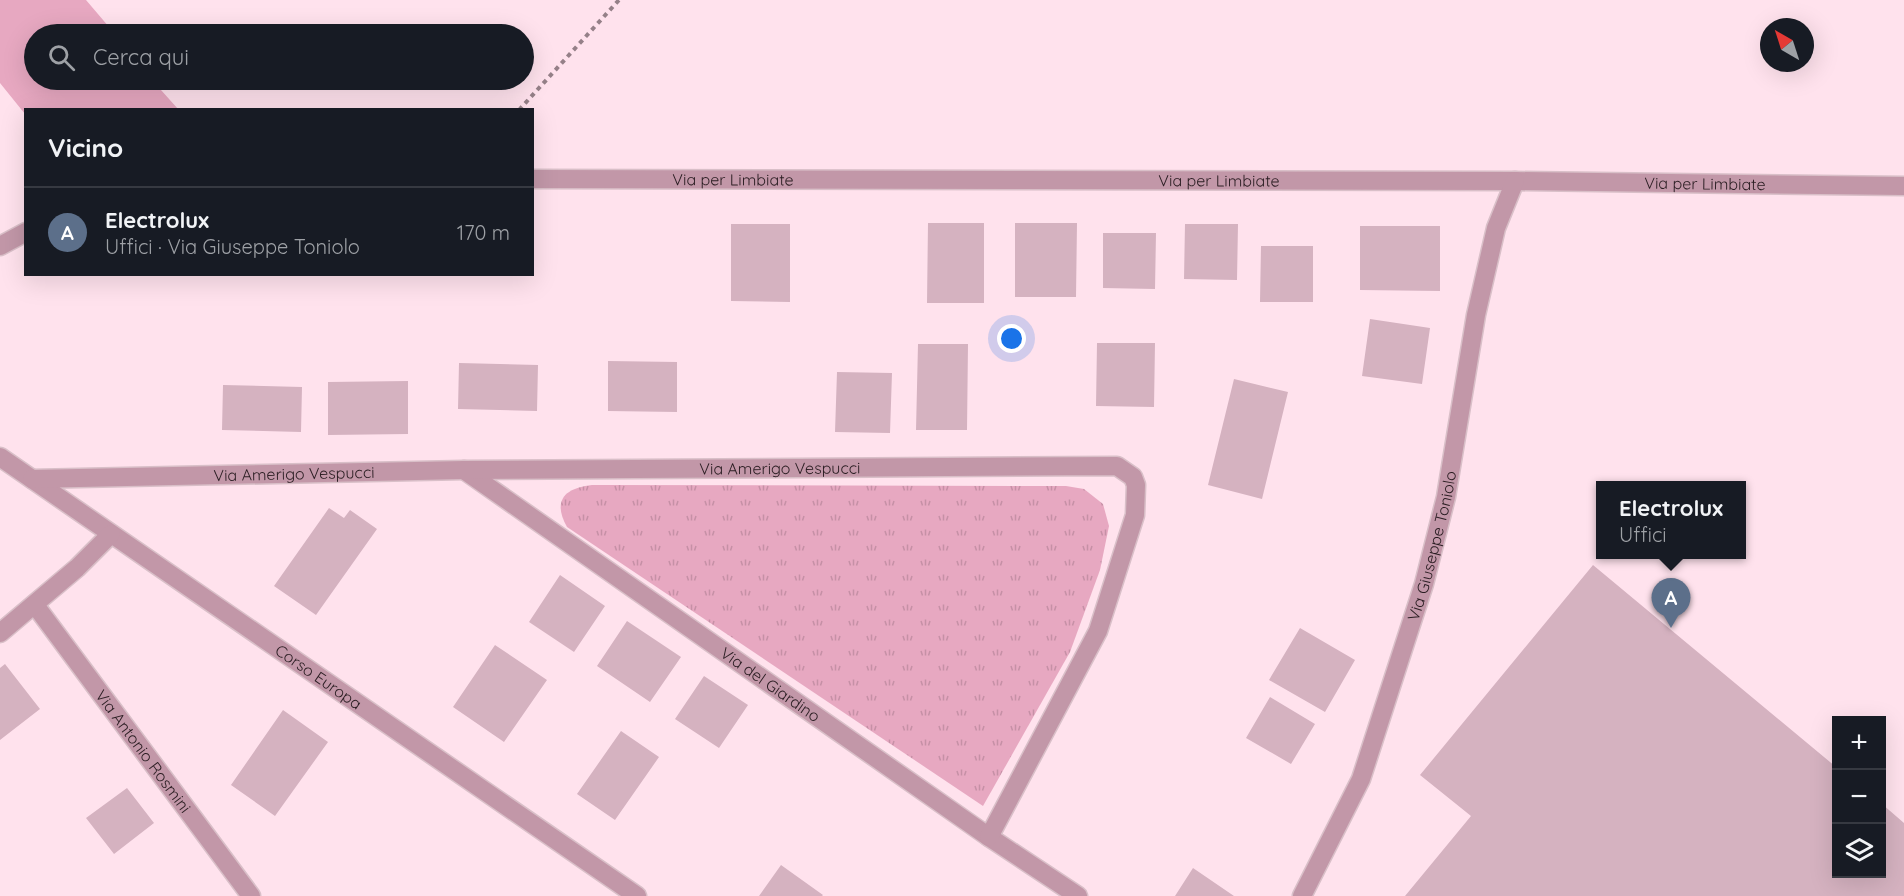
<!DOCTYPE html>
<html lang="it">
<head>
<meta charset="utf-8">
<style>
  :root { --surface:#171b24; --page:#20242c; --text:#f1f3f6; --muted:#9ea1a6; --line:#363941; --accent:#387766 }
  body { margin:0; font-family:Quicksand,sans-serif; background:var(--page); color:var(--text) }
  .controls { position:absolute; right:18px; bottom:18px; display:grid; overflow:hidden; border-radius:0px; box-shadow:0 6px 24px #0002 }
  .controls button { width:54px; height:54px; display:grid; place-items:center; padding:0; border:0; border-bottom:2px solid var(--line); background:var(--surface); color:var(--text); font:30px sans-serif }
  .compass { position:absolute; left:1760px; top:18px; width:54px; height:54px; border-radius:50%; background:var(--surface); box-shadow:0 6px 24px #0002; rotate:321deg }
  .you { position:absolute; left:1012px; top:339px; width:21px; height:21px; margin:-15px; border:4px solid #fff; border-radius:50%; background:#1a73e8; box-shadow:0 0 0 9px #1a73e833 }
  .badge { display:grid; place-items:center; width:39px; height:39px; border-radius:50%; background:var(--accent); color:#fff; font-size:20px; font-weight:700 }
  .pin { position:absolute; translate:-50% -50px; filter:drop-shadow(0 2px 3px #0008) }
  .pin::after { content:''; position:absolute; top:32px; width:21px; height:18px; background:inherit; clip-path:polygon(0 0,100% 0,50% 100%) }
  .popup { position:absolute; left:1596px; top:481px; width:150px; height:78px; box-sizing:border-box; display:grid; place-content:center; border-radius:0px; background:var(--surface); filter:drop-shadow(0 2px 4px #0005); font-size:20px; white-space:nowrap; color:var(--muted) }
  .popup b { font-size:22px; color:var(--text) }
  .popup::after { content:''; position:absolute; left:50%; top:100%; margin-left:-12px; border:12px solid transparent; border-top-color:var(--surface) }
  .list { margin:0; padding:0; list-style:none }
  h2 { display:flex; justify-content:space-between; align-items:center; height:78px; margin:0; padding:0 24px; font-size:26px }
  h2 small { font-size:20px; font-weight:400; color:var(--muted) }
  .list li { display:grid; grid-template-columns:39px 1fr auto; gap:18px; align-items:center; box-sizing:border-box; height:90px; padding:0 24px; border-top:2px solid var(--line) }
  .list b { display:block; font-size:22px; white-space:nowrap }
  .list p { margin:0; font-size:20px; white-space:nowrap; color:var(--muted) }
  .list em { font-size:20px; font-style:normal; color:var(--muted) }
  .icon { flex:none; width:33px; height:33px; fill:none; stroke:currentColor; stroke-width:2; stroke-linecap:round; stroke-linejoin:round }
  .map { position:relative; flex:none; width:1904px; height:896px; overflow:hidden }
  .search { position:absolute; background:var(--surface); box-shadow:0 6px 24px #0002; left:24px; top:24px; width:510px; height:66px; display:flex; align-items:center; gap:15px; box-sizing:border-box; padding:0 21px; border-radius:33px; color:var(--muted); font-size:22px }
  .panel { position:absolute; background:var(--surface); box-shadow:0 6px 24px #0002; left:24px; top:108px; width:510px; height:168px; border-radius:0px }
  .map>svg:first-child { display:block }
  .park { fill:url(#park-tufts) }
  .garden { fill:#e7a8c1 }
  .building { fill:#d5b2c0 }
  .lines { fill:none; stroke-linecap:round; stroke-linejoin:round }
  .street-casing { stroke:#d9bfc8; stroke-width:21 }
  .path { stroke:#958088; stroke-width:4; stroke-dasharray:4.5 4.5; stroke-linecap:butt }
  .street { stroke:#c297a8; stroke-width:18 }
  .labels { text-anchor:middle; stroke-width:4.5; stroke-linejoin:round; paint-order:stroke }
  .street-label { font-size:16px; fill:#2a1d22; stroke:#fff }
</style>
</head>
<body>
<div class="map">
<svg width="1904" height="896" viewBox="0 0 1904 896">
  <defs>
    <pattern id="park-tufts" width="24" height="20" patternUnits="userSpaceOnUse" patternTransform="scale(1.5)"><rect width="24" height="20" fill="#e7a8c1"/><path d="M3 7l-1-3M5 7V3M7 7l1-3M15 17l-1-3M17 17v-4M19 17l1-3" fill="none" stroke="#c690a6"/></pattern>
  </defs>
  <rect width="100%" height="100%" fill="#ffe2ed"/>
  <path class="park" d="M592 485 1066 486 1084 489 1103 504 1109 526 1100 570 1070 652 983 806 567 527C552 500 565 488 592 485Z"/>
  <path class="garden" d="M0 0H86L115 34H34V80H152L178 109 26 110 25 114 0 83Z"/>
  <path class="building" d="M928 223H984V303H927Z
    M1015 223H1077L1076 297H1015Z
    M731 224H790V302L731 301Z
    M1185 224H1238L1237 280 1184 279Z
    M1360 226H1440V291L1360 290Z
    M1103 233H1156L1155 289 1103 288Z
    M1261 246H1313V302H1260Z
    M1370 319 1430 328 1422 384 1362 376Z
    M1097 343H1155L1154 407 1096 406Z
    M918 344H968L967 430H916Z
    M608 361 677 362V412L608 411Z
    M459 363 538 365 537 411 458 409Z
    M837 372 892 373 890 433 835 432Z
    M1234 379 1288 392 1262 499 1208 485Z
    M408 381V434L328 435V382Z
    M223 385 302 387 301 432 222 430Z
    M329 508 344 518 350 510 377 529 316 615 274 586Z
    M1593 565 1836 767V874H1882V804L1904 823V896H1405L1471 816 1420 775Z
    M560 575 605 606 574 652 529 622Z
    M627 621 681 657 650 702 597 666Z
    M1300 628 1355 660 1325 712 1269 680Z
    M495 645 547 680 504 742 453 707Z
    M5 664 40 709 0 740V668Z
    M704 676 748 705 719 748 675 719Z
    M1270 697 1315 724 1291 764 1246 738Z
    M283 710 328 742 275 816 231 785Z
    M621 731 659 757 615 820 577 794Z
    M127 788 154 823 114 854 86 818Z
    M781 865 823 895 822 896H759Z
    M1193 868 1234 896H1175Z"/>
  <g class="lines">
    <g class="street-casing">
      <g id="street">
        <path id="s1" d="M532 179 1515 181 1904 186"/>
        <path d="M0 246 26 232"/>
        <path id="s2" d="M0 457 637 896"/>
        <path id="s3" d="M464 470 989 837 1078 896"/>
        <path id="s4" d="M32 479 464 470 1117 466 1133 477 1136 485 1135 515 1098 631 989 837"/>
        <path id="s5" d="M35 605 251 896"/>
        <path d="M0 633 77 568 111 534"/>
        <path id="s6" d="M1302 896 1361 779 1424 584 1446 497 1476 315 1496 228 1515 181"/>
      </g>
    </g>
    <path class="path" d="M519 110 619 0"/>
    <use href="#street" class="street"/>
  </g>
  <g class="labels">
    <g class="street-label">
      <text dy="6" stroke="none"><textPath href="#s1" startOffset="201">Via per Limbiate</textPath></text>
      <text dy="6" stroke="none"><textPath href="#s1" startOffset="687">Via per Limbiate</textPath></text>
      <text dy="6" stroke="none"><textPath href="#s1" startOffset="1173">Via per Limbiate</textPath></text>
      <text dy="6" stroke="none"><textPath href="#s4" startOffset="748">Via Amerigo Vespucci</textPath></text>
      <text dy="6" stroke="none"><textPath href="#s4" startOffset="262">Via Amerigo Vespucci</textPath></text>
      <text dy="6" stroke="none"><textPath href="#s6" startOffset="375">Via Giuseppe Toniolo</textPath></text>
      <text dy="6" stroke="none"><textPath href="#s2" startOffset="387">Corso Europa</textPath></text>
      <text dy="6" stroke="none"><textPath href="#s3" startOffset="374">Via del Giardino</textPath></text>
      <text dy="6" stroke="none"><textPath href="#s5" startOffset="182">Via Antonio Rosmini</textPath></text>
    </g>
  </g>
</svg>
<div class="controls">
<button>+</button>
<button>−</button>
<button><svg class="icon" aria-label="layers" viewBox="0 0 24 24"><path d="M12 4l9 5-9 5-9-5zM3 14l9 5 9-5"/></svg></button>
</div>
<svg class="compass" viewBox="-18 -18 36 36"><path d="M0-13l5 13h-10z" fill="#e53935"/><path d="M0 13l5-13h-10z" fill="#9ea1a6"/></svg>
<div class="you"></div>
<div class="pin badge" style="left:1671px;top:628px;background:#5c6f8a">A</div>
<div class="popup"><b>Electrolux</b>Uffici</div>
<div class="search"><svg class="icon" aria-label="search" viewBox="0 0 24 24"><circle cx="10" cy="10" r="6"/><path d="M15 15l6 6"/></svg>Cerca qui</div>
<section class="panel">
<h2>Vicino<small></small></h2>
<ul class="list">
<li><span class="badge" style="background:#5c6f8a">A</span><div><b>Electrolux</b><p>Uffici · Via Giuseppe Toniolo</p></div><em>170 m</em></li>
</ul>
</section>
</div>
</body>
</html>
